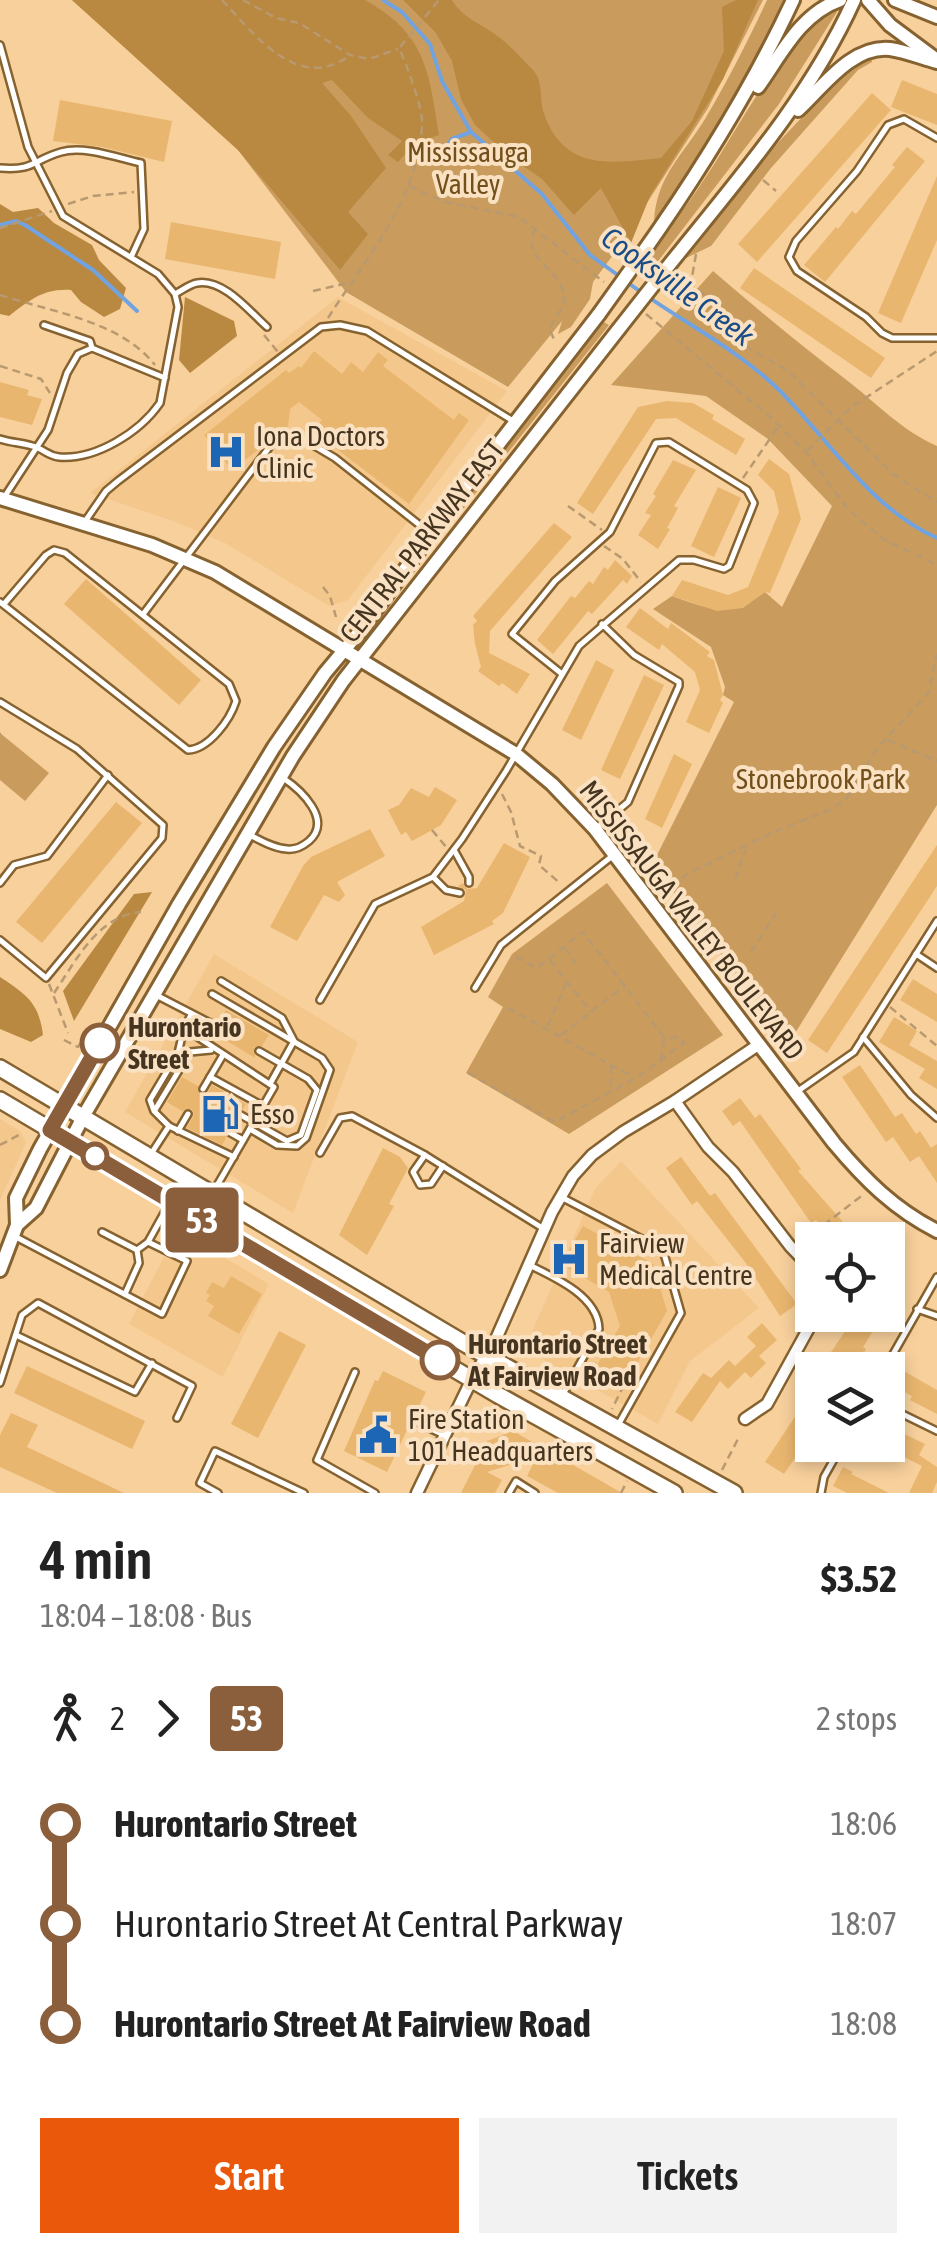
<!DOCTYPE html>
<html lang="en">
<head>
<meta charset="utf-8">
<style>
	:root { --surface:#fff; --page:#f2f2f2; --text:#222; --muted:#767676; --accent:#ea580c }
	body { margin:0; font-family:"Asap Condensed",sans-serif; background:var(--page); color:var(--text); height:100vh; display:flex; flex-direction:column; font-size:38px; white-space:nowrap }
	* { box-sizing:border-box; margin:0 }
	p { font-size:32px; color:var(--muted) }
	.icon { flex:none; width:55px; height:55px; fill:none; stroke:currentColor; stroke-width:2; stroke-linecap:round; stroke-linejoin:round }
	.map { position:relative; height:1493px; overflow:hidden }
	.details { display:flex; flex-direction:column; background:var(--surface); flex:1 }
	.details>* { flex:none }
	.badge { padding:0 20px; border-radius:8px; font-size:35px; line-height:65px }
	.fabs { position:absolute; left:795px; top:1222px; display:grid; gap:20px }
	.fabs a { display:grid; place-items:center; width:110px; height:110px; border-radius:0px; background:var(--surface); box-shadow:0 5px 15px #0003; font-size:50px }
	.map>.badge { position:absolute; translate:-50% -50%; box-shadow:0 0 0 5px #fff }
	.legs { display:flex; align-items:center; gap:15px; height:110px; padding:0 40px; font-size:32px }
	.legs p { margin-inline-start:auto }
	.overview { display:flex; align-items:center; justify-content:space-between; height:170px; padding:0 40px }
	h1 { font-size:55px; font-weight:600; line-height:75px }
	.button { display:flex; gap:20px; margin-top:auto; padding:20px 40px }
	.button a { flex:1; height:115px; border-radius:0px; background:var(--accent); color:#fff; font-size:40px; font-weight:600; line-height:115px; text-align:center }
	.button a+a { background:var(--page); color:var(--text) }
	ul { padding:0 40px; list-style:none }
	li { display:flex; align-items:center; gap:35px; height:100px; font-size:38px }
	li i { display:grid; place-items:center; width:15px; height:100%; margin:0 12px; background:currentColor }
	li i::after { content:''; width:25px; height:25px; margin:-12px; border:8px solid; border-radius:50%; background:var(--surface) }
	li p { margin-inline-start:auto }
	li:first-child i { background:linear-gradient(#0000 50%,currentColor 0) }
	li:last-child i { background:linear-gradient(currentColor 50%,#0000 0) }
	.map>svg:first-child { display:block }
</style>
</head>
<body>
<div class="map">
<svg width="937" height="1493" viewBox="0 0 937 1493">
	<rect width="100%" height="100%" fill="#f8d09c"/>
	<g fill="#f4c88c">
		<path d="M338 297 507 391 348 600 329 606 225 543 176 522 90 493Z"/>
		<path d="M214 954 358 1042 293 1213 125 1112Z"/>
		<path d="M0 1119 20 1131 26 1143 0 1200Z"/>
		<path d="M621 1161 759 1308 690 1361 658 1424 530 1352 527 1343 595 1189Z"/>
		<path d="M178 1230 269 1284 223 1377 129 1324Z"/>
	</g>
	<g fill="#c99c5d">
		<path d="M72 0H763L708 108 627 234 631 243 616 251 593 282 590 299 571 327 558 334 562 321 508 387 346 292 238 150Z"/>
		<path d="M767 0H783C751 79 703 153 654 222 656 177 682 156 705 119 728 80 748 41 767 0Z"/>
		<path d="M833 8 837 12 779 104 652 269 643 262C663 235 685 209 703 181 743 122 775 51 833 8Z"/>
		<path d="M870 55 872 62 858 70 771 168 711 246 684 259 682 256 769 152 848 69Z"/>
		<path d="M713 271C756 308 799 344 844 378 877 403 899 429 937 446V805L789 1043 652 865 734 702 723 695 725 687 711 647 653 609 672 596C712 610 728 618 765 592L782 607 832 506 768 439 706 396 611 385Z"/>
		<path d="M602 321 609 325 452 523 451 520Z"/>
		<path d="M0 733 49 773 25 801 0 780Z"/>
		<path d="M607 883 723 1035 569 1134 466 1073 503 1007 488 997 512 954Z"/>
	</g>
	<g fill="#b98841">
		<path d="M72 0H365C426 34 429 71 439 135L415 143 398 162 388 155 402 141 368 118 332 80 322 83 351 116 386 168 348 212 368 234 340 270 238 150Z"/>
		<path d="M403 0H452C462 18 484 25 500 38 512 47 522 59 533 70 544 82 539 100 544 114 565 172 611 163 661 158L692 121 724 51 722 7 736 0H758L723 79 650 196 631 243 601 188 574 215 542 179 510 157 475 125 461 99 452 61 436 33Z"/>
		<path d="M0 204 13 212 38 208 54 223 92 245 99 260 126 288 120 309 104 317 81 302 71 290C44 288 30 300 9 316L0 314Z"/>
		<path d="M185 297 234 321 237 336 190 373 179 360Z"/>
		<path d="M152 892 74 1021 63 991 134 894Z"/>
		<path d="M0 977C26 994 39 1003 43 1035L31 1042 0 1029Z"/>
	</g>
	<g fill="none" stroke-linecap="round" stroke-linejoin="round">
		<g stroke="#71a3e1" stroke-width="4">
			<path d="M383 0 402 12 430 44 442 81 471 132 542 194 590 255 619 276"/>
			<path d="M438 158 452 139 471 132"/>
			<path d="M0 225 16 221 25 225 93 270 137 311"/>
			<path d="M627 282C675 318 733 346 777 388 830 440 868 507 937 538"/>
		</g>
	</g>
	<g fill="#e9b66f">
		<path d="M902 80 937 94V125L891 107Z"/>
		<path d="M872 93 891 110 757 262 738 244Z"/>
		<path d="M60 100 172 121 164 162 102 147 53 141Z"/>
		<path d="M907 147 925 161 825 282 804 265 836 227 838 229 852 211 856 214 895 167 892 165Z"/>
		<path d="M937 176V240L901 323 878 313Z"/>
		<path d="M171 222 281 242 275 279 165 259Z"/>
		<path d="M754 268 885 358 871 378 740 288Z"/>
		<path d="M314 351 342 374 351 362 363 372 378 352 388 360 383 366 454 420 459 413 469 420 409 504 313 431 322 420 299 402 290 409 288 427 232 470 204 435 286 370 289 373 299 366 301 368Z"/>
		<path d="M0 382 29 390 27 395 42 399 32 425 0 417Z"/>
		<path d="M667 401 693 403 714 415 712 419 745 439 736 455 676 418 656 419 593 514 577 503 638 407Z"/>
		<path d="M769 459 789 474 801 519 770 593 765 592 743 608 717 611 672 596 682 580 728 595 748 587 779 512 774 491 758 475Z"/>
		<path d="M673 460 696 470 674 506 678 508 667 528 670 529 658 549 638 535 651 515 645 513 656 496 653 494Z"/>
		<path d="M718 487 741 498 714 557 691 546Z"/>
		<path d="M554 523 572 537 490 631 489 653 530 674 517 694 502 683 499 686 478 671 481 667 475 644 473 625 477 621 473 616Z"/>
		<path d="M615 560 632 576 627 584 623 580 592 614 588 611 553 654 537 640 571 596 575 598 589 581 593 584 604 567 608 570Z"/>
		<path d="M86 579 201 680 179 705 64 604Z"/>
		<path d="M640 608 668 629 671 623 710 652 707 656 714 660 723 695 720 700 723 703 709 733 686 722 700 690 695 672 662 644 659 650 626 627Z"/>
		<path d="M596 660 614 670 581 740 562 730Z"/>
		<path d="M644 675 664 685 620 779 601 770Z"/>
		<path d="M674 754 692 764 662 828 645 819Z"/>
		<path d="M435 787 457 800 441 825 412 841 406 832 401 835 388 810 399 805 411 788 429 797Z"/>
		<path d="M116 802 142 823 42 943 16 922Z"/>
		<path d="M370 829 385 856 337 882 345 895 339 902 324 895 297 941 270 927 303 866 311 857Z"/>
		<path d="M504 843 530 857 503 913 492 921 494 924 434 955 421 927 464 901 466 890 458 886 463 883 467 889 477 888Z"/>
		<path d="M937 845V886L827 1053 808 1040Z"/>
		<path d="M913 979 937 994V1022L900 1000Z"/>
		<path d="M226 1010 269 1035 262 1046 254 1047 255 1058 212 1032 221 1030 219 1021Z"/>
		<path d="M894 1017 917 1031 909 1045 937 1061V1089L919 1078 925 1069 879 1042Z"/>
		<path d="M860 1065 895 1117 902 1113 916 1134 920 1131 931 1148 937 1144V1183L919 1156 910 1162 893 1137 886 1142 842 1077Z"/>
		<path d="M182 1077 198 1086 201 1095 207 1094 212 1085 246 1104 243 1109 234 1110 236 1120 232 1127 223 1130 226 1138 222 1145 187 1128 194 1115 192 1109 182 1111 167 1102Z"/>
		<path d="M740 1098 755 1118 760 1114 801 1169 798 1171 859 1240H831L816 1220 811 1223 740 1121 733 1126 722 1111Z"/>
		<path d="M383 1148 400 1157 408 1168 389 1204 394 1206 367 1255 339 1235Z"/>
		<path d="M681 1157 710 1196 715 1193 797 1304 780 1316 745 1262 697 1201 692 1205 666 1168Z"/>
		<path d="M583 1226 653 1264 667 1311 626 1383 596 1367 620 1326 609 1292 561 1264Z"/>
		<path d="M231 1276 262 1294 239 1334 208 1316 214 1306 206 1301 210 1295 206 1293 212 1282 224 1288Z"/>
		<path d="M856 1315H883L863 1347 866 1349 855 1368 848 1364 844 1370H819Z"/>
		<path d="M762 1323 777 1340 759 1356 766 1363 751 1378 745 1372 728 1389 720 1381 692 1422 675 1412 703 1373 711 1378 729 1360 735 1366 756 1346 747 1337Z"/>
		<path d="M279 1331 306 1345 258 1438 231 1424Z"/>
		<path d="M27 1366 145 1421 132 1449 14 1393Z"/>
		<path d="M902 1370 937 1390V1414L910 1400 912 1396 894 1387Z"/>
		<path d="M383 1371 426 1392 415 1414 407 1417 409 1426 387 1472 344 1451 375 1380 378 1381Z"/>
		<path d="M812 1391V1433L784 1474 765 1462Z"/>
		<path d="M11 1413 38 1425 27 1447 124 1493H57L0 1467V1435Z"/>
		<path d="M888 1426 925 1444 919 1455 937 1467V1482L932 1493H909L922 1466 888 1449Z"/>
		<path d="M513 1431 596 1478 622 1493H558L527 1476 537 1456 487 1472 502 1480 495 1493H461L487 1441Z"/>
		<path d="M843 1467 853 1472 851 1474 889 1493H847L833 1486Z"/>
	</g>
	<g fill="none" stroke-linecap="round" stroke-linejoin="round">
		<g stroke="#85622f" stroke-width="10">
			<g id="service">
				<path d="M0 45 28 147 63 216 158 274 175 294 178 307 160 403C140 432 96 460 59 457 49 456 47 452 38 448 28 443 12 443 0 439"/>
				<path d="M937 138 904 119 888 125 857 171 796 241 789 257 797 271 866 317 882 333 892 338H937"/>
				<path d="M0 168C34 171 33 160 61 152 84 145 118 158 141 163L144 229 132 255"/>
				<path d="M175 294C181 291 190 284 197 283 223 278 250 312 267 327"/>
				<path d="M44 325 90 341 92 348"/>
				<path d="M5 496 48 430 67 373 78 354 92 348 165 378"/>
				<path d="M86 520 106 491 118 481 321 327 340 325 367 331 513 421"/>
				<path d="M0 602 188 750C209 749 230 720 236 701L229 684 65 553 54 550 46 555 4 604"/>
				<path d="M144 613 271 445 293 433 335 458 431 534"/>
				<path d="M0 702 77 749 163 825 162 838 46 978 0 940"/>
				<path d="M598 827 628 802 679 686V682L634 655 602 624"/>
				<path d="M250 835C261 841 274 848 287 849 295 850 303 846 309 841 333 820 301 790 283 778"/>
				<path d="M454 850 469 877V883"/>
				<path d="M434 878 446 890 460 893"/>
				<path d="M0 883 14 865 47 856 108 775"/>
				<path d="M916 954 937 968"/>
				<path d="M221 981 282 1018 294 1041 270 1084"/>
				<path d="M475 988 501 945 611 857"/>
				<path d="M212 994 322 1058 330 1070 306 1138 297 1146 277 1145 250 1129"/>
				<path d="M156 995 216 1026"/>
				<path d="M320 1000 375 904 433 877 462 839 506 771 579 646 679 560H694L724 569 729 566 754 503 747 490 669 442 656 443 610 532 555 581 512 634 562 674"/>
				<path d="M184 1028 274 1087 215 1189"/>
				<path d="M863 1037 911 1095 937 1118"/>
				<path d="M210 1077 263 1106"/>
				<path d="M203 1089 223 1055"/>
				<path d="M798 1091 854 1052 937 921"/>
				<path d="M155 1110 190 1052 211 1050"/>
				<path d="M239 1114 287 1141 301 1135 317 1090 308 1079 259 1051"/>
				<path d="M169 1126 234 1157"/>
				<path d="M178 1131 188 1114"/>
				<path d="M229 1132 243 1140"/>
				<path d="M320 1153 340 1118 352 1116 425 1155 544 1229"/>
				<path d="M151 1154 169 1126 154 1111 150 1100 178 1053 184 1028 191 1015"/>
				<path d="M425 1155 413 1172 420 1185 431 1184 443 1166"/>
				<path d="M563 1198 663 1250 681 1313 617 1427"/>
				<path d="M102 1232 137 1250 148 1242"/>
				<path d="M16 1237 162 1314 187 1261 148 1242 168 1206"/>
				<path d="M527 1264C554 1277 598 1296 599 1329L562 1396"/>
				<path d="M125 1294 139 1263 137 1250"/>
				<path d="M917 1309 937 1316"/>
				<path d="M16 1335 135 1392 152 1363"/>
				<path d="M884 1370 937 1277"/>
				<path d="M355 1372 317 1460 375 1493"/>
				<path d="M0 1383 22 1315 38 1303 192 1386 177 1418"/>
				<path d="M888 1407 937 1431"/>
				<path d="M412 1420 444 1435"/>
				<path d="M218 1493 200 1483 215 1451 304 1493"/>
				<path d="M509 1493 516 1481 535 1493"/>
				<path d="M821 1493 824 1477 842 1445"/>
			</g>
		</g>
		<g stroke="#85622f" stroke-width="15">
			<g id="minor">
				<path d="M675 1101 708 1147 733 1172 790 1246 812 1269"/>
				<path d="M745 1419 767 1404 816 1315"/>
				<path d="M417 1493 472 1379 496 1339 552 1212 573 1176 592 1155 623 1132 675 1101 758 1045"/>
			</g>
		</g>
		<g stroke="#85622f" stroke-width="18">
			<g id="tertiary">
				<path d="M868 0 890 25 933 57"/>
				<path d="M895 0 937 17"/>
				<path d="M758 87C781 55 800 14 840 0"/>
				<path d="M798 110C823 87 852 45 890 49 905 51 922 58 937 62"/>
				<path d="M639 258C698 175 750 92 793 0"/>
				<path d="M662 274C731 187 808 102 854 0"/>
				<path d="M0 498 152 545 215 572 516 754 552 784 595 829 834 1143C865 1180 894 1209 937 1231"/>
				<path d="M17 1225 36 1208 83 1117 293 756 343 681 618 330"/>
				<path d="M0 1270 17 1225 16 1198 40 1149 179 904 274 747 325 673 361 630 460 494 599 314"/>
			</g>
		</g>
		<g stroke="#85622f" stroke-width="20">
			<g id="primary">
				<path d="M0 1068 467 1345 734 1493"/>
				<path d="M0 1100 498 1395 674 1493"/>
			</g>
		</g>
		<g stroke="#b89970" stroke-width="2.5" stroke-dasharray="8 5" stroke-linecap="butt">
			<path d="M222 0C254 34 298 93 349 56"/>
			<path d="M243 0 276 18 299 23 350 55 369 59 398 49"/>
			<path d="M400 47 439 0"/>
			<path d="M763 180 776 191"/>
			<path d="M409 186 445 202 519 217 604 282"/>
			<path d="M68 204 93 196 134 192"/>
			<path d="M0 228 52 211"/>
			<path d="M535 229C519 260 567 272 564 300 562 310 554 320 549 329L554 339"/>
			<path d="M696 254 691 283 713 303 722 332 788 371 894 475 937 502"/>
			<path d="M313 291 348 283"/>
			<path d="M0 295C52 312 120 321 155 365"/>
			<path d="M646 314 768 415 806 452 847 508 883 539 937 565"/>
			<path d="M328 318C366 258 420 197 422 123 423 108 406 63 399 48"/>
			<path d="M264 335 278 352"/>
			<path d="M0 366 41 379 50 393"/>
			<path d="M807 451 850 408 937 351"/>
			<path d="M743 478 778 427"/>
			<path d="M568 506 602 530"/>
			<path d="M604 546 623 559 641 582"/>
			<path d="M323 587 330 596 336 617"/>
			<path d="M0 734H1"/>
			<path d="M888 740 937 761"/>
			<path d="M502 794 511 812 520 846 541 856 539 865 561 884"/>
			<path d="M432 830 447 848"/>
			<path d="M735 879 746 849"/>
			<path d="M661 893 689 873 778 830 830 810 846 799 876 750 928 693 937 654"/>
			<path d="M565 948 576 964"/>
			<path d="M751 952 778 910"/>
			<path d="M550 960 591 1012"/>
			<path d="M49 984 68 1033"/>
			<path d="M54 993C76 961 98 915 141 912"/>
			<path d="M890 1007 937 1046"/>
			<path d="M508 1008 633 1077"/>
			<path d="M548 1026 566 983"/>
			<path d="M561 1035 626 985"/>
			<path d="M64 1040 78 1047 86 1035"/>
			<path d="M661 1060 664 1038"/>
			<path d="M611 1066V1088"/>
			<path d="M468 1073 555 1122 639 1076 684 1043 680 1038 664 1037 583 932 537 968 514 956"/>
			<path d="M0 1145 19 1135"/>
			<path d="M803 1241 864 1194"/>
			<path d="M595 1363 601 1379 614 1387H623L612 1409"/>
			<path d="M722 1470 739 1437"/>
			<path d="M621 1493 627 1481"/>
		</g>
		<use href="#service" stroke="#fff" stroke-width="5"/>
		<use href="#minor" stroke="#fff" stroke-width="10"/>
		<use href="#tertiary" stroke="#fff" stroke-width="12"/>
		<use href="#primary" stroke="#fff" stroke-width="15"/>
		<g stroke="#85622f" stroke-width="18" stroke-linecap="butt">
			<g id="tertiary-bridge">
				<path d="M599 314 639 258"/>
				<path d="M618 330 662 274"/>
			</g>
		</g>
		<use href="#tertiary-bridge" stroke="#fff" stroke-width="12"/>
	</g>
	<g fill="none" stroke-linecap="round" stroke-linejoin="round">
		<g stroke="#fff" stroke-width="22">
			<path id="line-1" d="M100 1043 50 1130 440 1360"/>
		</g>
		<use href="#line-1" stroke="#8b5e3c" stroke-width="15"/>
	</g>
	<defs>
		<g id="hospital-bare" transform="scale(3)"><path d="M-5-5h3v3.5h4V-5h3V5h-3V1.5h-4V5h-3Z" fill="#1d65b5" stroke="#f9e1c2" stroke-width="2.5" paint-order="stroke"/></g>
		<g id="fuel-bare" transform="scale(3)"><path d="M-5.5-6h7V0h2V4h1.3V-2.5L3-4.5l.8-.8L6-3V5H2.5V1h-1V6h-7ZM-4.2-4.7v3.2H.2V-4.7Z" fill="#1d65b5" stroke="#f9e1c2" stroke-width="2.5" paint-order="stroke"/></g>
		<g id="civic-bare" transform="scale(3)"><path d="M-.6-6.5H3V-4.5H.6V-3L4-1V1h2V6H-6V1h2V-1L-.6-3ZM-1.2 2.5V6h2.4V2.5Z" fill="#1d65b5" stroke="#f9e1c2" stroke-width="2.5" paint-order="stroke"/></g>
	</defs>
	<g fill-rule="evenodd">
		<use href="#hospital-bare" x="226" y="452"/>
		<use href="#fuel-bare" x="220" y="1114"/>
		<use href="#hospital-bare" x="569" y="1259"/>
		<use href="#civic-bare" x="378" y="1435"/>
	</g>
	<g fill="#fff" stroke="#8b5e3c" stroke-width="5">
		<circle cx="100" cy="1043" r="18"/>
		<circle cx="95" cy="1156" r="12"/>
		<circle cx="440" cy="1360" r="18"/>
	</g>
	<g text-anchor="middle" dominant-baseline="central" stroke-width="8" stroke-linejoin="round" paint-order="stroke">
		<g font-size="28" fill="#724f1b" stroke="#f9e1c2">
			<text x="468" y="152">Mississauga<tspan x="468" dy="32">Valley</tspan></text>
			<text x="821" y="779">Stonebrook Park</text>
		</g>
		<g font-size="28" fill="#453520" stroke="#f9e1c2" text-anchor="start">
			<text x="256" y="436">Iona Doctors<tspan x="256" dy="32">Clinic</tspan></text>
			<text x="250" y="1114">Esso</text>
			<text x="599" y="1243">Fairview<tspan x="599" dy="32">Medical Centre</tspan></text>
			<text x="408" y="1419">Fire Station<tspan x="408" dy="32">101 Headquarters</tspan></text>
		</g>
		<g font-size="28" fill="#453520" stroke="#f9e1c2">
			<text transform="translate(422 541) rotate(-52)">CENTRAL PARKWAY EAST</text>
			<text transform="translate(692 920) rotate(52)">MISSISSAUGA VALLEY BOULEVARD</text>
		</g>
		<g font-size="28" font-weight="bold" fill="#453520" stroke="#f9e1c2" text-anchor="start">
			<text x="128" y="1027">Hurontario<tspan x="128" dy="32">Street</tspan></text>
			<text x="468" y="1344">Hurontario Street<tspan x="468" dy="32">At Fairview Road</tspan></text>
		</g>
		<g font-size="30" font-style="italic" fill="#1a4c85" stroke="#f9e1c2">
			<text transform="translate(678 286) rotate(36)">Cooksville Creek</text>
		</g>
	</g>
</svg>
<div class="fabs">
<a><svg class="icon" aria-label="locate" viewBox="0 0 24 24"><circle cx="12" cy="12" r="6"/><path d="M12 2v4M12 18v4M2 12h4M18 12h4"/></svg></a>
<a><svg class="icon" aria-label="layers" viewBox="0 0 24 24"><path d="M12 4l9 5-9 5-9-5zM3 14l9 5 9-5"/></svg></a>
</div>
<b class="badge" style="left:202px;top:1220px;background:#8b5e3c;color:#fff">53</b>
</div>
<section class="details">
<div class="overview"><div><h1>4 min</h1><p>18:04 – 18:08 · Bus</p></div><b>$3.52</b></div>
<div class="legs"><svg class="icon" aria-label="walk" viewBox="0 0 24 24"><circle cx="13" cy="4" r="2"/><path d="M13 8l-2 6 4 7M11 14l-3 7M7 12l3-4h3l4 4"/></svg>2<svg class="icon" aria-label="forward" viewBox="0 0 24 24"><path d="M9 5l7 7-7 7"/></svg><b class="badge" style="background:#8b5e3c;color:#fff">53</b><p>2 stops</p></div>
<ul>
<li><i style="color:#8b5e3c"></i><b>Hurontario Street</b><p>18:06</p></li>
<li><i style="color:#8b5e3c"></i><span>Hurontario Street At Central Parkway</span><p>18:07</p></li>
<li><i style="color:#8b5e3c"></i><b>Hurontario Street At Fairview Road</b><p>18:08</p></li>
</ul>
<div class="button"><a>Start</a><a>Tickets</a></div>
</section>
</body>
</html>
